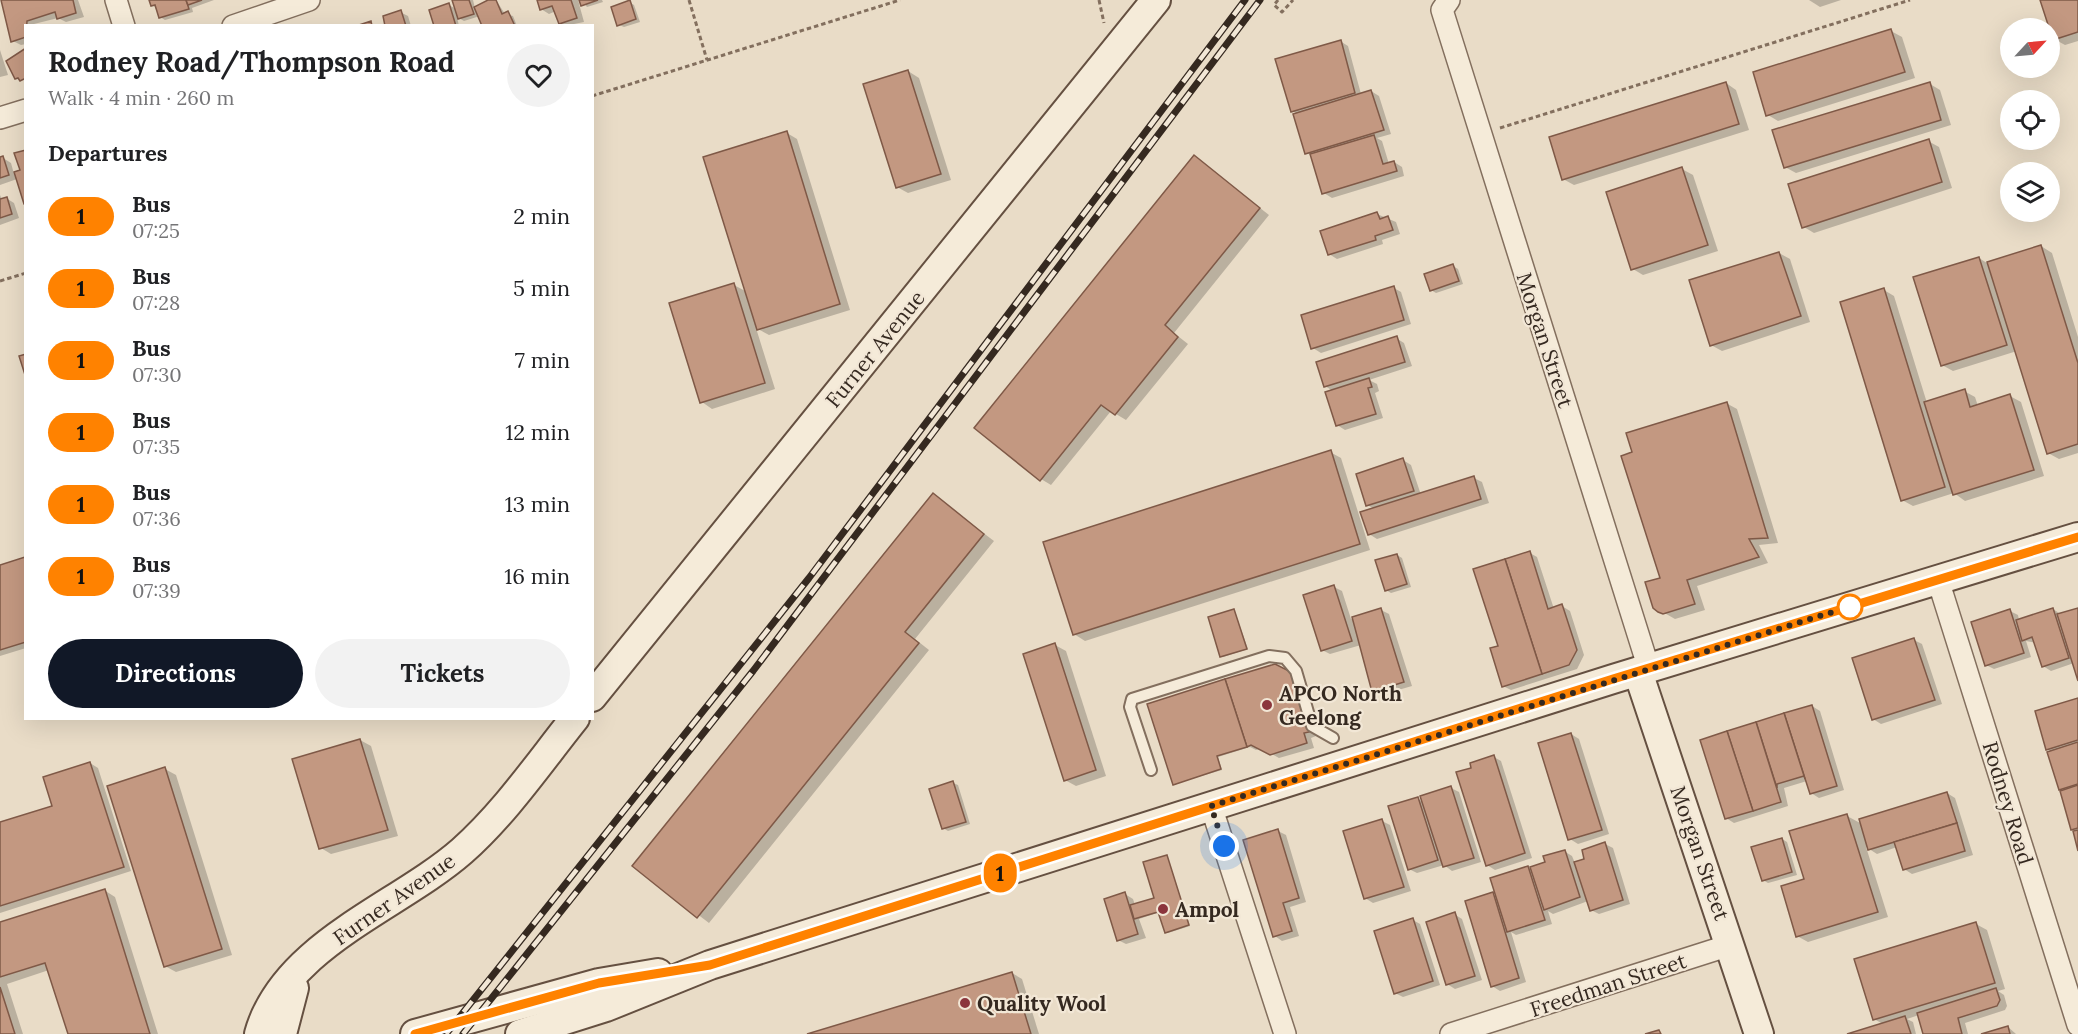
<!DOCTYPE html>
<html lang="en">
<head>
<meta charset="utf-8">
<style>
	:root { --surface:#fff; --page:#f2f2f2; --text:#202124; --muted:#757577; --accent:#111827 }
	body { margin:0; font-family:Lora,serif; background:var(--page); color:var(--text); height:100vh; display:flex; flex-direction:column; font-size:22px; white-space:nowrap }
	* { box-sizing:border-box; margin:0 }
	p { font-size:20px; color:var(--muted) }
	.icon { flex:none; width:33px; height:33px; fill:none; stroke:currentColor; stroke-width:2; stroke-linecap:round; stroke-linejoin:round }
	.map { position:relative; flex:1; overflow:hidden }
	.sheet { position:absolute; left:24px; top:24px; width:570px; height:696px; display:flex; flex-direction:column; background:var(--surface); border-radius:0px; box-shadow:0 6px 24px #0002 }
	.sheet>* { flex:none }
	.badge { padding:0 12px; border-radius:20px; font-size:21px; line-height:39px }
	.needle { width:39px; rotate:64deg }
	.tools { position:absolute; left:2000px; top:18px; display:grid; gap:12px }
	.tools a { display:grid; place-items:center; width:60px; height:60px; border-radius:50%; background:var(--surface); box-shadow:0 6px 24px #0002; font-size:30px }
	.you { position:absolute; width:30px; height:30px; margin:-15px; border:4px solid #fff; border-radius:50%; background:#1a73e8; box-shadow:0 0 0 9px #1a73e833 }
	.map>.badge { position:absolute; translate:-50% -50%; box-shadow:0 0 0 3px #fff }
	h2 { padding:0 24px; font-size:22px; line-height:54px }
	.round { display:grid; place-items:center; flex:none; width:63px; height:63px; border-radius:32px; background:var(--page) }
	.headline { display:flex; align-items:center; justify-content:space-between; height:102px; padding:0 24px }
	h1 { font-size:28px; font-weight:800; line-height:45px }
	.action { display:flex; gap:12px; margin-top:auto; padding:12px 24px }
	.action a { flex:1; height:69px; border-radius:36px; background:var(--accent); color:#fff; font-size:24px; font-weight:800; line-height:69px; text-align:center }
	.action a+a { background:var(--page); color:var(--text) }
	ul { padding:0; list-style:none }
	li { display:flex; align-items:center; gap:18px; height:72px; padding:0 24px }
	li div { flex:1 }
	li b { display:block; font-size:22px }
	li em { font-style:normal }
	li .badge { min-width:66px; font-weight:700; text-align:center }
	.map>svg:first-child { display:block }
</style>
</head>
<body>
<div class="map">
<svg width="2078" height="1034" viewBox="0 0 2078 1034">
	<rect width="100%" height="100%" fill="#e9dcc7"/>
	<g fill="#0003">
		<path d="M3 0H78L84 17 66 22 58 18 26 26V44L21 45 13 41Z"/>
		<path d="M151 0H214L192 8 193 12 165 20 160 17Z"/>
		<path d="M454 0H473L475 8 496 0 505 14 513 16 517 26H484L480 16 464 21 457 17 459 26H435L449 5 456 9Z"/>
		<path d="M538 0H578L584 22 564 26 560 23 556 11 549 14 541 9Z"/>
		<path d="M581 0H602L603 2 587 7Z"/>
		<path d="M1809 0H1841L1820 7Z"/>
		<path d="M2042 0H2078V41L2065 45 2054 39Z"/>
		<path d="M629 2 634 5 640 22 624 27 619 25Z"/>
		<path d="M400 12 408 16 411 26H388Z"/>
		<path d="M1891 31 1902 37 1915 78 1778 121 1768 115Z"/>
		<path d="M1340 41 1348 46 1361 94 1371 91 1379 96 1391 134 1377 138 1382 141 1389 164 1394 162 1402 167 1404 176 1332 198 1324 193 1313 156 1307 153 1298 114 1292 111Z"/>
		<path d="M0 50 8 75 0 77Z"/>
		<path d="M908 71 919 78 951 180 908 193 897 187Z"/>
		<path d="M1726 83 1736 90 1749 130 1574 185 1563 179Z"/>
		<path d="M1930 84 1940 90 1951 125 1796 173 1785 167Z"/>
		<path d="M787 133 797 139 850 310 769 335 756 328 775 389 712 409 702 402 734 285 747 292Z"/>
		<path d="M1928 141 1939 147 1952 188 1814 233 1804 227Z"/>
		<path d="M1195 157 1269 215 1174 333 1188 344 1126 420 1111 411 1051 485 1041 479Z"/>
		<path d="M3 158 11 163 14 174 21 171 17 179 0 185V159Z"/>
		<path d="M1682 169 1693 175 1718 251 1643 275 1633 269Z"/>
		<path d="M0 195 2 200 6 198 14 203 19 218 0 225Z"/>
		<path d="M1377 214 1396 222 1400 234 1382 240 1383 244 1337 259 1329 254Z"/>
		<path d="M2041 246 2052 253 2078 337V453L2059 459 2048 453 2017 351 1953 371 1942 365 1979 258 1990 265Z"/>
		<path d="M1779 253 1790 259 1810 322 1722 351 1711 345Z"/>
		<path d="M1453 266 1458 269 1463 284 1436 293 1431 290Z"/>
		<path d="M1394 288 1401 292 1411 324 1321 353 1313 348Z"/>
		<path d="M1884 290 1894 296 1927 403 1964 391 1975 397 1978 406 2010 396 2021 402 2044 476 1965 501 1954 493 1913 506 1902 500Z"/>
		<path d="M1396 338 1404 343 1412 366 1369 380 1377 384 1379 391 1375 393 1383 418 1345 430 1337 425 1333 391 1325 386Z"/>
		<path d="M1726 403 1737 409 1778 543 1759 545 1768 563 1697 586 1705 610 1675 619 1654 607 1662 579 1634 453Z"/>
		<path d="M1330 452 1341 458 1370 550 1085 641 1074 634Z"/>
		<path d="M1403 460 1411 465 1421 495 1474 478 1482 482 1489 503 1377 539 1369 534 1375 509 1367 505Z"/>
		<path d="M933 495 994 541 915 639 929 650 709 923 634 866Z"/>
		<path d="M1530 553 1537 557 1554 609 1562 606 1570 611 1584 655 1577 669 1511 690 1503 686 1499 647Z"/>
		<path d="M1397 555 1402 558 1411 587 1391 593 1386 590Z"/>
		<path d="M26 559V648L0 656V567Z"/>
		<path d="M1334 587 1342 591 1351 619 1381 610 1389 614 1412 686 1381 695 1373 691 1361 645 1330 654 1322 650Z"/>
		<path d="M2053 609 2062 615 2078 609V676L2074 663 2051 671 2043 666 2036 643 2026 641 2031 657 1994 669 1986 665 2010 611 2018 615 2019 620Z"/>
		<path d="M1234 610 1248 649 1223 657 1221 656Z"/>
		<path d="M1914 640 1922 644 1942 704 1881 724 1873 719Z"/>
		<path d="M1055 645 1066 651 1106 776 1076 786 1065 780Z"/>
		<path d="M1298 679 1316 736 1311 738 1314 748 1279 758 1261 748 1256 750 1250 747 1218 757 1222 770 1174 784Z"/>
		<path d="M2078 700V845L2077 831 2073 829 2052 752 2047 749Z"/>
		<path d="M1812 706 1820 711 1844 790 1819 798 1811 793 1807 781 1784 788 1788 806 1734 823 1726 818 1702 741Z"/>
		<path d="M1571 734 1579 739 1609 834 1578 844 1570 839Z"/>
		<path d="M360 740 371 746 398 836 331 854 321 848Z"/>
		<path d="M1494 757 1501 761 1532 858 1495 870 1487 865 1473 769Z"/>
		<path d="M90 763 98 768 131 871 0 913V824L54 807Z"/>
		<path d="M165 769 176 775 232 955 176 972 165 966Z"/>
		<path d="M953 783 958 785 970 824 948 831 943 828Z"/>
		<path d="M1451 788 1459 792 1481 862 1452 871 1444 865 1417 873 1409 869 1418 799 1423 802Z"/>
		<path d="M1947 793 1955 798 1973 855 1912 874 1904 869 1897 847 1877 854 1866 847 1888 917 1808 942 1797 936 1806 880 1847 816 1862 824Z"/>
		<path d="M1382 821 1390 825 1411 891 1373 903 1365 898Z"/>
		<path d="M1278 831 1286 835 1306 902 1290 907 1299 936 1282 941 1275 936Z"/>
		<path d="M1782 839 1787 842 1797 875 1768 883 1763 880Z"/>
		<path d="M1605 844 1613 848 1630 904 1599 914 1591 910 1588 901 1553 914 1548 911 1552 924 1516 935 1511 932 1526 982 1500 991 1492 986V894L1497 897 1492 879 1547 863 1564 851 1572 856 1575 863 1586 860Z"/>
		<path d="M1167 856 1190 926 1168 933 1160 912 1139 919 1146 938 1126 944 1118 940 1125 894 1133 899 1135 905 1156 899Z"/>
		<path d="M104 890 115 897 158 1034H69L49 970 7 984 23 1034H0V923Z"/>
		<path d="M1454 914 1462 919 1482 980 1455 989 1447 984Z"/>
		<path d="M1413 920 1420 924 1440 985 1403 997 1395 993Z"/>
		<path d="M1976 924 1987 930 2005 989 1998 991 2004 995 2007 1006 2005 1010 1965 1023 1968 1034H1925L1919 1015 1907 1019 1913 1022 1916 1034H1852L1883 1024 1874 1019Z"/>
		<path d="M1012 973 1022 979 1039 1034H812Z"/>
		<path d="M2008 1027 2016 1034H1986Z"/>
	</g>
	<g fill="#c39881" stroke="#7f5947" stroke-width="1.5">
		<path d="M1 0H73L76 13 57 19 55 12 27 21 26 37 11 42Z"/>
		<path d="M149 0H186L189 9 159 18 155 5 151 6Z"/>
		<path d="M186 0H202L188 5Z"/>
		<path d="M452 0H469L474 14 458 19Z"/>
		<path d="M488 0H496L502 14 508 11 515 26H482L474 7Z"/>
		<path d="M537 0H571L577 18 559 24 552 6 540 10Z"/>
		<path d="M579 0H598L581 6Z"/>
		<path d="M630 0 636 19 617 26 611 7Z"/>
		<path d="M2040 0H2078V32L2053 40Z"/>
		<path d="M449 3 456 26H434L429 10Z"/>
		<path d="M401 10 406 26H385L383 16Z"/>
		<path d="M371 21 372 26H356Z"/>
		<path d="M1891 29 1905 72 1766 116 1753 72Z"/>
		<path d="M1341 40 1355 93 1291 112 1275 59Z"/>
		<path d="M26 48V78L20 81 18 78 15 79 6 61Z"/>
		<path d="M908 70 941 174 896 188 863 84Z"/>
		<path d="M1726 82 1739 124 1562 180 1549 137Z"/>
		<path d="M1930 82 1941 120 1784 168 1772 130Z"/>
		<path d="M1371 90 1384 130 1305 154 1293 114Z"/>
		<path d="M787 131 840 304 757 330 703 157Z"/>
		<path d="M1374 135 1383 164 1394 161 1397 171 1322 194 1310 154Z"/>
		<path d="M1929 139 1942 182 1802 228 1788 184Z"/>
		<path d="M26 150V204H24L14 172 20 170 14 153Z"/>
		<path d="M1194 155 1260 208 1165 325 1178 337 1115 415 1101 405 1040 481 974 428Z"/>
		<path d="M3 156 9 175 0 178V157Z"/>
		<path d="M1682 167 1708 245 1631 270 1606 192Z"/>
		<path d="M7 197 12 214 0 218V199Z"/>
		<path d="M1377 212 1380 219 1388 216 1393 230 1375 236 1376 240 1328 255 1320 231Z"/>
		<path d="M2041 245 2078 363V444L2047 454 1987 262Z"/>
		<path d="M1779 252 1801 316 1710 346 1689 280Z"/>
		<path d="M1979 257 2007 345 1941 366 1913 277Z"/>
		<path d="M1453 264 1459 281 1430 291 1424 274Z"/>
		<path d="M734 283 765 383 700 403 669 303Z"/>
		<path d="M1394 286 1404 320 1311 349 1301 315Z"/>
		<path d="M1884 288 1945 487 1901 501 1840 302Z"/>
		<path d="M1397 336 1405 362 1324 387 1316 362Z"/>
		<path d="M26 354V378L19 356Z"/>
		<path d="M1369 378 1372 387 1368 388 1376 414 1336 426 1325 392Z"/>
		<path d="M1965 389 1970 407 2010 394 2034 470 1953 495 1924 402Z"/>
		<path d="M1727 402 1768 538 1749 539 1759 557 1687 580 1695 604 1663 614 1658 612 1653 608 1645 582 1660 578 1621 456 1632 452 1626 433Z"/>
		<path d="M1331 450 1360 544 1073 635 1043 542Z"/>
		<path d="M1403 458 1414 491 1366 506 1356 474Z"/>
		<path d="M1474 476 1481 499 1368 535 1360 512Z"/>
		<path d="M933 493 984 534 905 632 919 643 697 918 632 866Z"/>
		<path d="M1530 551 1548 609 1562 604 1577 650 1569 665 1542 674 1505 559Z"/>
		<path d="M1397 554 1407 584 1385 591 1375 560Z"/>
		<path d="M25 557 26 642 0 650V565Z"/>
		<path d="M1505 559 1542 674 1502 687 1490 648 1498 646 1473 569Z"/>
		<path d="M1334 585 1352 641 1321 651 1303 595Z"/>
		<path d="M1381 608 1404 682 1372 692 1352 617Z"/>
		<path d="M2053 608 2069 658 2042 667 2032 637 2022 641 2016 620Z"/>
		<path d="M2078 608V681L2057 614Z"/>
		<path d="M1234 609 1247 649 1220 657 1208 617Z"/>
		<path d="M2010 609 2024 653 1985 666 1971 622Z"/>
		<path d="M1914 638 1935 700 1872 720 1852 658Z"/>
		<path d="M1055 643 1096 770 1064 781 1023 654Z"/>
		<path d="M1275 664 1291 672 1309 732 1304 733 1307 743 1270 755 1251 745 1247 747 1225 679Z"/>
		<path d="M1225 679 1247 747 1217 756 1221 769 1173 785 1147 704Z"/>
		<path d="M2078 698V740L2046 750 2035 711Z"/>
		<path d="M1812 705 1837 786 1810 794 1784 713Z"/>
		<path d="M1784 713 1805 779 1804 776 1777 784V788L1756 722Z"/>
		<path d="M1756 722 1781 802 1753 811 1727 731Z"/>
		<path d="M1727 731 1753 811 1725 819 1700 740Z"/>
		<path d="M1571 733 1602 830 1568 840 1538 743Z"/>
		<path d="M360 739 388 830 319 849 292 759Z"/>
		<path d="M2078 742V784L2059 790 2047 752Z"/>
		<path d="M1494 755 1525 853 1486 866 1456 772 1471 768 1470 763Z"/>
		<path d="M90 762 124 867 0 906V822L52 806 43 777Z"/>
		<path d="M165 767 222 949 164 967 107 786Z"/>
		<path d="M953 781 966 822 942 829 929 789Z"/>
		<path d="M2078 785V828L2071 830 2060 791Z"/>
		<path d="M1451 786 1474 858 1443 867 1420 796Z"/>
		<path d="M1947 792 1957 823 1868 850 1859 819Z"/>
		<path d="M1418 797 1438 860 1408 870 1388 806Z"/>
		<path d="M1847 814 1878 912 1796 937 1781 886 1804 879 1789 831Z"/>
		<path d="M1382 819 1404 887 1364 899 1343 831Z"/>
		<path d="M1957 823 1965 851 1903 870 1894 842Z"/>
		<path d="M1278 829 1299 898 1283 903 1292 931 1273 937 1243 840Z"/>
		<path d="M2078 830V851L2073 831Z"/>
		<path d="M1782 838 1792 872 1762 881 1751 847Z"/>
		<path d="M1605 842 1623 900 1590 911 1574 862 1584 859 1582 850Z"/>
		<path d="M1565 850 1580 897 1544 910 1530 867 1545 862 1543 856Z"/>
		<path d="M1167 855 1189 925 1165 933 1158 912 1134 919 1130 905 1154 898 1143 862Z"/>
		<path d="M1528 866 1545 920 1507 932 1490 878Z"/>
		<path d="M105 889 150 1034H68L45 963 0 977V922Z"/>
		<path d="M1125 892 1138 934 1117 941 1104 899Z"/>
		<path d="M1493 892 1519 978 1491 987 1465 901Z"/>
		<path d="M1455 912 1475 976 1446 985 1426 922Z"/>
		<path d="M1413 918 1433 981 1394 994 1374 931Z"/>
		<path d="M1976 922 1995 983 1873 1020 1854 959Z"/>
		<path d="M1012 972 1031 1034H807Z"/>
		<path d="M0 987 15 1034H0Z"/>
		<path d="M1996 988 2000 1000 1997 1006 1958 1018 1962 1034H1923L1917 1013Z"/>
		<path d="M1905 1016 1911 1034H1847Z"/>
		<path d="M2008 1026 2010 1034H1981Z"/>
		<path d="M1659 1030 1661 1034H1645Z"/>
	</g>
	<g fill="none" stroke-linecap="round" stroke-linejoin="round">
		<g stroke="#836f5e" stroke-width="14">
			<path id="lane" d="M1151 770 1130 707 1132 699 1269 656 1285 658 1296 671 1312 726 1333 738"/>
		</g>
		<g stroke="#836f5e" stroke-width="24">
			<g id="street">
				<path d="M116 0 124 26"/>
				<path d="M1449 0 1442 10 1649 669"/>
				<path d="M233 26 309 0"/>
				<path d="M0 118 26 110"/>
				<path d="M1938 580 2078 1025"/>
				<path d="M1211 806 1285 1034"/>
				<path d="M1451 1034 1730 945"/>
			</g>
		</g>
		<g stroke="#655041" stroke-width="32">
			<g id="secondary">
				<path d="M1638 672 1759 1034"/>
				<path d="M592 697 1156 0"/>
				<path d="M259 1034C284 945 398 907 462 851 505 813 539 763 575 718"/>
				<path d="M282 1034 294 988"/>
				<path d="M415 1034 599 983 658 973"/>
				<path d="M520 1034 606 1007 710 965 1613 679 2078 537"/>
			</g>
		</g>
		<g stroke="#836f5e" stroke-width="3" stroke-dasharray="4.5 3" stroke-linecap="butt">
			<path d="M689 0 707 60"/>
			<path d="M1099 0 1104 23"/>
			<path d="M1278 0 1274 5 1282 12 1293 0"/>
			<path d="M592 96 900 0"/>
			<path d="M1500 128 1910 0"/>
			<path d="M0 281 26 273"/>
		</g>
		<use href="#lane" stroke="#f5ebd9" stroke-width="10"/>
		<use href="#street" stroke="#f5ebd9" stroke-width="21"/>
		<use href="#secondary" stroke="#f5ebd9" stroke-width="28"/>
		<g stroke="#352920" stroke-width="7">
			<g id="rail">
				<path d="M446 1034 809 578 1245 0"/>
				<path d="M463 1034 753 671 1260 0"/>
			</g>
		</g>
		<use href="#rail" stroke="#f2e7d6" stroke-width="4.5" stroke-dasharray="14" stroke-linecap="butt"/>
	</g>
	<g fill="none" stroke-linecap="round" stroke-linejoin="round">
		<g stroke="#fff" stroke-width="14">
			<path id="line" d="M415 1034 599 983 710 965 1613 679 2078 537"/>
		</g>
		<use href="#line" stroke="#ff8200" stroke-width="9"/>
		<path stroke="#352920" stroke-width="6" stroke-dasharray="0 10.8" d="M1224 846 1211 806 1852 606 1850 607"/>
	</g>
	<circle fill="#fff" stroke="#ff8200" stroke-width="3" cx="1850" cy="607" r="12"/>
	<g fill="#8b353c" stroke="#f2e7d6" stroke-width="2">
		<circle cx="1267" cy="705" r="6"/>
		<circle cx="1163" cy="909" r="6"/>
		<circle cx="965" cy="1003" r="6"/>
	</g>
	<g text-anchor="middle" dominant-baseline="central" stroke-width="4.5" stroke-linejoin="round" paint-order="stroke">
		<g font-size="21" fill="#352920" stroke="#f2e7d6">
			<text transform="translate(1545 340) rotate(72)">Morgan Street</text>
			<text transform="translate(875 349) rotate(-51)">Furner Avenue</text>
			<text transform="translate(2008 803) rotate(73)">Rodney Road</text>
			<text transform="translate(1700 853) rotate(71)">Morgan Street</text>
			<text transform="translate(394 899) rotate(-35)">Furner Avenue</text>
			<text transform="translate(1608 985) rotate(-18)">Freedman Street</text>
		</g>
		<g font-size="21" font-weight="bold" fill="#352920" stroke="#f2e7d6" text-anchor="start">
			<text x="1279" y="693">APCO North<tspan x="1279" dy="24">Geelong</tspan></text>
			<text x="1175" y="909">Ampol</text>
			<text x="977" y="1003">Quality Wool</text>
		</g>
	</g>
</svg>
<div class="tools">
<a><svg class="needle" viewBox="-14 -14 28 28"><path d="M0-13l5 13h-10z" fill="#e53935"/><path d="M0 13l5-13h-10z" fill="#757577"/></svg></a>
<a><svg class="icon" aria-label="locate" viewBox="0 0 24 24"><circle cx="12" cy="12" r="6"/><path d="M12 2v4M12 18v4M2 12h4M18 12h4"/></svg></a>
<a><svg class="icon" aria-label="layers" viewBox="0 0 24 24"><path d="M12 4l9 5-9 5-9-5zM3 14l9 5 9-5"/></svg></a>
</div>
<div class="you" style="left:1224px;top:846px"></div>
<b class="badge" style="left:1000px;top:873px;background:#ff8200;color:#111">1</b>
<section class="sheet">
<div class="headline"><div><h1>Rodney Road/Thompson Road</h1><p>Walk · 4 min · 260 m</p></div><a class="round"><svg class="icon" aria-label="heart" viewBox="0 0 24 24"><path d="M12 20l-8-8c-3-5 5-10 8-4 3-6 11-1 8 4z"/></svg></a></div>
<h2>Departures</h2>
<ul>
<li><span class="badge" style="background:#ff8200;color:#111">1</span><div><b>Bus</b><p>07:25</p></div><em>2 min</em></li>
<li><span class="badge" style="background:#ff8200;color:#111">1</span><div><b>Bus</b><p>07:28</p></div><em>5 min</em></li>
<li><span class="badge" style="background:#ff8200;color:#111">1</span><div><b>Bus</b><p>07:30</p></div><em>7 min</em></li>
<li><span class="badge" style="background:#ff8200;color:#111">1</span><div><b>Bus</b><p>07:35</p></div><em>12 min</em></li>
<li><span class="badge" style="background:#ff8200;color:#111">1</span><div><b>Bus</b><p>07:36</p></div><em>13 min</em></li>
<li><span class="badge" style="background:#ff8200;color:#111">1</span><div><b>Bus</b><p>07:39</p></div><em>16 min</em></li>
</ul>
<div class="action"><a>Directions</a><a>Tickets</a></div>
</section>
</div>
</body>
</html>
